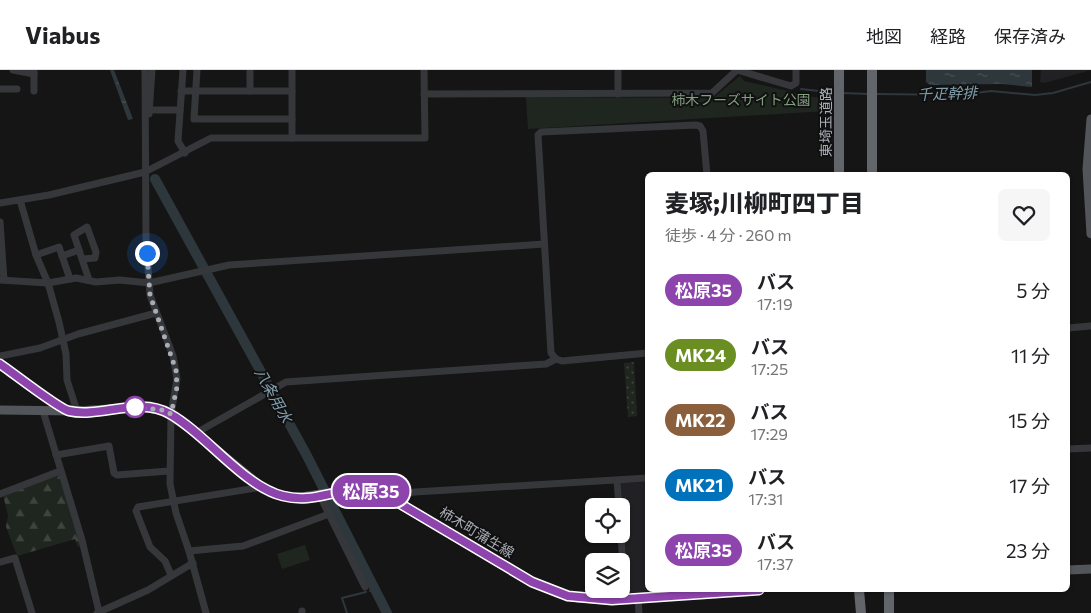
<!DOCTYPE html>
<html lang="ja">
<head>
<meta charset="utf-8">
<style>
	:root { --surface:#fff; --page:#f6f6f6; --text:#202124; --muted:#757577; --line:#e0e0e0 }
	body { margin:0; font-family:Commissioner,"Noto Sans JP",sans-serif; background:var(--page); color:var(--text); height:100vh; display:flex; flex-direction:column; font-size:19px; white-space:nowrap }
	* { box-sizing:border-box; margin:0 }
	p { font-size:16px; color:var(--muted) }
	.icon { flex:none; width:28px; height:28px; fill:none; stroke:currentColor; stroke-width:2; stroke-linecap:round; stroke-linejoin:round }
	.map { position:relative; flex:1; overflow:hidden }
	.panel { position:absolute; left:645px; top:102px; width:425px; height:420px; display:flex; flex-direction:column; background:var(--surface); border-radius:8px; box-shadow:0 1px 4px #0004 }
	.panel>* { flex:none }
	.badge { padding:0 10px; border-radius:16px; font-size:18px; line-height:32px }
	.tools { position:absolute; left:585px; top:428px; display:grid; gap:10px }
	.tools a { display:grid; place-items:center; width:45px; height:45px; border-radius:8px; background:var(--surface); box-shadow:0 1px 4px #0004; font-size:25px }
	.you { position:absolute; width:25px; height:25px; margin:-12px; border:4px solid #fff; border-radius:50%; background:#1a73e8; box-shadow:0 0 0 8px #1a73e833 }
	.map>.badge { position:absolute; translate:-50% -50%; box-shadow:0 0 0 2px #fff }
	.round { display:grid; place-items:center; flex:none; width:52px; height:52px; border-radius:8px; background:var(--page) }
	.headline { display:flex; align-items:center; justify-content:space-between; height:85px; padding:0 20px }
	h1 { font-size:24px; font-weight:800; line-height:38px }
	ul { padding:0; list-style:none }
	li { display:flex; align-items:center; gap:15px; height:65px; padding:0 20px }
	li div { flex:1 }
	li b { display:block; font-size:19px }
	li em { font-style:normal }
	li .badge { min-width:55px; font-weight:700; text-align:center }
	header { display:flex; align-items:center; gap:30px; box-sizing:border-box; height:70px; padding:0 25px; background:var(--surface); border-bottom:1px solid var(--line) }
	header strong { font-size:24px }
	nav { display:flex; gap:28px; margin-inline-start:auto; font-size:18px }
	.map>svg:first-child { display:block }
</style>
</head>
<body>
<header>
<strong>Viabus</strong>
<nav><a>地図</a><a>経路</a><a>保存済み</a></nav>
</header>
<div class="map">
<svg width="1091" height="543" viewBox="0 0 1091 543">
	<defs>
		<pattern id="grass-dots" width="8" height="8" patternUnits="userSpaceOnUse" patternTransform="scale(1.25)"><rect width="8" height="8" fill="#1f261f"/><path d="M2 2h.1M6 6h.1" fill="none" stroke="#3d433d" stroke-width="1.8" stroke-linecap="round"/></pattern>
		<pattern id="forest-firs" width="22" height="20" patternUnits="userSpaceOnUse" patternTransform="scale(1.25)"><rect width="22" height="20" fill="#1f261f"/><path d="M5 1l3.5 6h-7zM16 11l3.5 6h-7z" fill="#3d433d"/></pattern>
		<pattern id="water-ripples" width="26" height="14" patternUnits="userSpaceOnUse" patternTransform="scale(1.25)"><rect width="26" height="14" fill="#2e373b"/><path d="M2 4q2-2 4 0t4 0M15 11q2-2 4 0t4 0" fill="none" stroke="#495155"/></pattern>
	</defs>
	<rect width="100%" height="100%" fill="#151516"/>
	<g fill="#212123">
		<path d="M1041 0H1091L1045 13 1040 12Z"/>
		<path d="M647 412 648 520H665L629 523 621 413Z"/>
	</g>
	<path fill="url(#grass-dots)" d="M634 292 637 346 628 347 624 293Z"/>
	<path fill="url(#forest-firs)" d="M59 404 82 476 78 477 75 469 17 486 6 457 8 445 3 425Z"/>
	<g fill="#1f261f">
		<path d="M740 6 744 11 827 30V41L528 59 526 27 713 28Z"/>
		<path d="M305 475 310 490 282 499 277 484Z"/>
	</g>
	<g fill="url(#water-ripples)">
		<path d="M110 0H114L133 49 128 50Z"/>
		<path d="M926 0H1032V17L1002 14 930 15 926 12Z"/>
	</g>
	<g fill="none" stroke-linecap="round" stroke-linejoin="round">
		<g stroke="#2e373b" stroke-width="2">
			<path d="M801 19 836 23"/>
			<path d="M843 23 868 24"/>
			<path d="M876 24 960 25 991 21 1035 25 1053 23 1091 12"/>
			<path d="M370 521 374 520"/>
			<path d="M347 543 342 528 366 522"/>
		</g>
		<path stroke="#2e373b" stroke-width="10" d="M155 109 306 384 387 543"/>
		<g stroke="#36373b" stroke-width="7">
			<path d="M13 0 34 4"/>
			<path d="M145 0 146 170 150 225 173 286 177 309 171 344 170 414 176 443 189 481 206 543"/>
			<path d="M183 0 178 71 185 83"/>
			<path d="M197 0 194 49H292"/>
			<path d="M250 0V21"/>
			<path d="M0 19H17"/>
			<path d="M34 21V0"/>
			<path d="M181 21H292"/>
			<path d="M424 24 712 23 737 0 791 16 796 13V0"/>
			<path d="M618 24V0"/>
			<path d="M149 40H180"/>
			<path d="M149 44 152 0"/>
			<path d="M292 68V0"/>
			<path d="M20 130 36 185 48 213 59 252 66 284 67 310 77 341"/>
			<path d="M0 133 49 125 145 102 211 68H425L424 0"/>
			<path d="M0 152 4 210"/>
			<path d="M36 185 59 177 70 209"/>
			<path d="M62 186 79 180"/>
			<path d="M82 189 95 188 96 182 87 157 74 165 89 210"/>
			<path d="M0 210 48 213 76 208 96 212 120 210 149 213 229 195 544 174"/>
			<path d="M1068 258 1091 256"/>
			<path d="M648 283 562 291 556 289 551 283 538 65 541 62 696 55 700 56 703 61 707 105"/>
			<path d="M0 286 40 278 78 264 156 243"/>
			<path d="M0 294 67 341"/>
			<path d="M43 341 82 470 99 542"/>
			<path d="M196 363 286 312 546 294 556 289"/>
			<path d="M1068 379 1091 378"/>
			<path d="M56 385 109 376 114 403 117 405 169 401"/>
			<path d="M617 411 619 436"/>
			<path d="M0 424 60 401"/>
			<path d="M320 426 365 517"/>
			<path d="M387 426 415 422 648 408"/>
			<path d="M621 464 625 530"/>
			<path d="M189 481 243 476 329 444"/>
			<path d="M0 492 15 488 32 543"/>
			<path d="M171 505 165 491 150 477 136 441 138 437 262 417"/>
			<path d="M638 529 639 543"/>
			<path d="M302 541V543"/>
			<path d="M97 543 148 520 193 493"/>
		</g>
		<g stroke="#52555a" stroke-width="9">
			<path d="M1091 49 1087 99 1091 164"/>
			<path d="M0 340 77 341 142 337 162 340 196 363 262 417 274 424 295 428 354 419 379 423 417 443 532 512 557 523 577 528 612 530 759 520"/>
			<path d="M1068 500 1091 499"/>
		</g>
		<g stroke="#62666b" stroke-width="10">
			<path d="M839 0V105"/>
			<path d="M872 0V105"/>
			<path d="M859 520 861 543"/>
			<path d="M889 520V543"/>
		</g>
	</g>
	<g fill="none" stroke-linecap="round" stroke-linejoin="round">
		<g stroke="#fff" stroke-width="11">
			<path id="line" d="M0 294C12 302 59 339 69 341 101 348 139 326 170 344 206 364 243 416 283 426 321 436 343 409 387 426L532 512 568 526 612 530 759 520"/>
		</g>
		<use href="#line" stroke="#8e44ad" stroke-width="8"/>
		<path stroke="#a8adb5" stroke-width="5" stroke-dasharray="0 9" d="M135 337 162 340 171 344 177 317 176 300 150 225 147 183"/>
	</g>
	<circle fill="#fff" stroke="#8e44ad" stroke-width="2.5" cx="135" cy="337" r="10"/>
	<g text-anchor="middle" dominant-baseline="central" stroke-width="4" stroke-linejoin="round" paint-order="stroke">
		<g font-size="14" fill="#829f80" stroke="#101011">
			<text x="741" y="29">柿木フーズサイト公園</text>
		</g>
		<g font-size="14" fill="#a8adb5" stroke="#101011">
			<text transform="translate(825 52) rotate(-90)">東埼玉道路</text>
			<text transform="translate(477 462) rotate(31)">柿木町蒲生線</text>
		</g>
		<g font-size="15" font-style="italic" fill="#829ead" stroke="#101011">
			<text transform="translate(947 23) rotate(-2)">千疋幹排</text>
			<text transform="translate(274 325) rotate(61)">八条用水</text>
		</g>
	</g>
</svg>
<div class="tools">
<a><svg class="icon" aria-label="locate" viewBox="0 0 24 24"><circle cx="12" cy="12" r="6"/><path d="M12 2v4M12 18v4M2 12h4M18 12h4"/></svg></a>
<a><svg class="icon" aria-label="layers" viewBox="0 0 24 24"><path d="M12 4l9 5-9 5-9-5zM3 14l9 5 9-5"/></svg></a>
</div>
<div class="you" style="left:147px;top:183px"></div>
<b class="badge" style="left:371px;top:421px;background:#8e44ad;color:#fff">松原35</b>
<section class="panel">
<div class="headline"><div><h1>麦塚;川柳町四丁目</h1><p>徒歩 · 4 分 · 260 m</p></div><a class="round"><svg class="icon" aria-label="heart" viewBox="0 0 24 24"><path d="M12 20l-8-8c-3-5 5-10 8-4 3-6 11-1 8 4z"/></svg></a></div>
<ul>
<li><span class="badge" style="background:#8e44ad;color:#fff">松原35</span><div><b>バス</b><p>17:19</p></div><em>5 分</em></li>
<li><span class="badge" style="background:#6b8e23;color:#fff">MK24</span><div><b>バス</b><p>17:25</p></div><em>11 分</em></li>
<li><span class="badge" style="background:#8b5e3c;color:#fff">MK22</span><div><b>バス</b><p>17:29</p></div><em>15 分</em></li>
<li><span class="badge" style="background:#0072bc;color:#fff">MK21</span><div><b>バス</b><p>17:31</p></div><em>17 分</em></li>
<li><span class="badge" style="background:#8e44ad;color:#fff">松原35</span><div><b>バス</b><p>17:37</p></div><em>23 分</em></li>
</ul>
</section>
</div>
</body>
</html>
